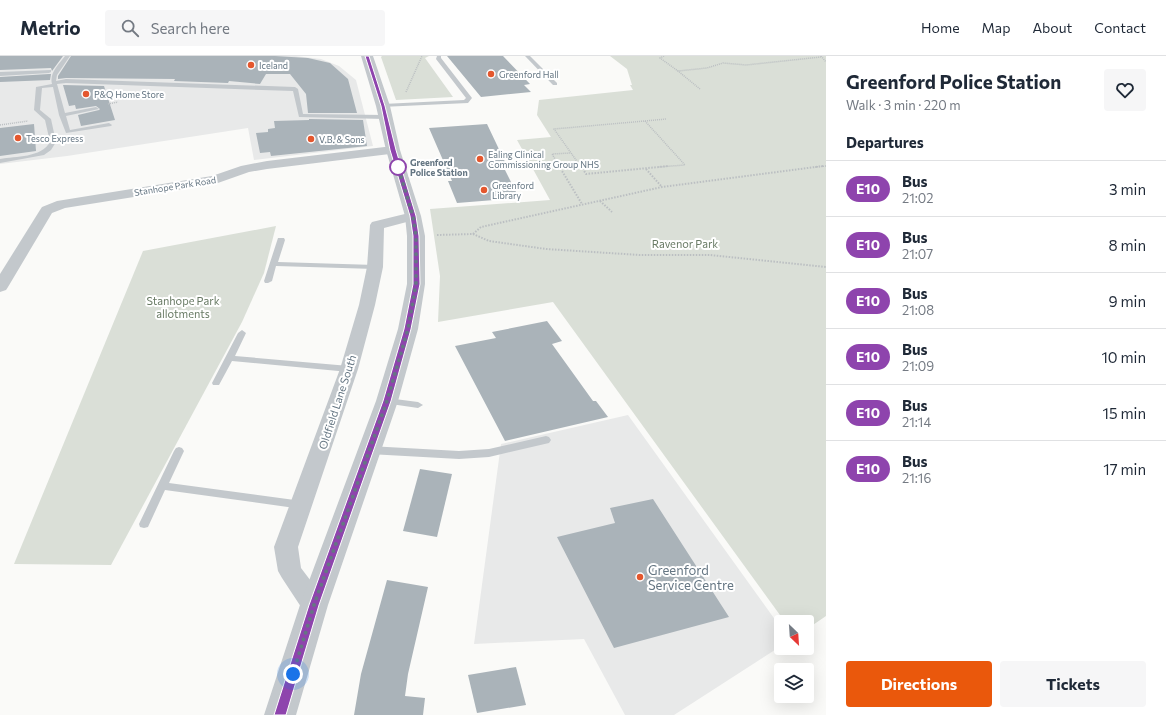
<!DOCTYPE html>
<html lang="en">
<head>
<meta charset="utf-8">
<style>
	:root { --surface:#fff; --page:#f6f6f7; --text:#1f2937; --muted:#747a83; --line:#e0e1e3; --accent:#ea580c }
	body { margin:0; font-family:Commissioner,sans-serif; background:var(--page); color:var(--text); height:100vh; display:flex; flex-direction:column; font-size:15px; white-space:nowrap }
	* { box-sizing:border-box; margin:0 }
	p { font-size:13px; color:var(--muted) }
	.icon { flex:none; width:22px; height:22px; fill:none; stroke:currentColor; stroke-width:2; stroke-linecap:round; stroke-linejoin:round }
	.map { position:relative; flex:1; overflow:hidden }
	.sheet { display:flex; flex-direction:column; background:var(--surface); width:340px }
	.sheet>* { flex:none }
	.badge { padding:0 8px; border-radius:13px; font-size:14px; line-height:26px }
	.needle { width:26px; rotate:155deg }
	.controls { position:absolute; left:774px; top:559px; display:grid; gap:8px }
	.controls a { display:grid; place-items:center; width:40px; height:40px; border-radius:4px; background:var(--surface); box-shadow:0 4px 16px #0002; font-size:20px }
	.you { position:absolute; width:20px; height:20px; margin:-10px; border:3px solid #fff; border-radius:50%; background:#1a73e8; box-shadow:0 0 0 6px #1a73e833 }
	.map>.badge { position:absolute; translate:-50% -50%; box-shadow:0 0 0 2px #fff }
	h2 { padding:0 20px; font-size:15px; line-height:36px }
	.round { display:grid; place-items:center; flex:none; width:42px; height:42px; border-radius:4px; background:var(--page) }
	.headline { display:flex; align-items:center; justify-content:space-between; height:68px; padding:0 20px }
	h1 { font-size:19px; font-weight:700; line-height:30px }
	.primary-button { display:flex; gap:8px; margin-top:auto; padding:8px 20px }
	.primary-button a { flex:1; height:46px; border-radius:4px; background:var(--accent); color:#fff; font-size:16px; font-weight:700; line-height:46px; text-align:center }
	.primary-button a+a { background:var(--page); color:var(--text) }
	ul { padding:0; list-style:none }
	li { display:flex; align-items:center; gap:12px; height:56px; padding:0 20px; border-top:1px solid var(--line) }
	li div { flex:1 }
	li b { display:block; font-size:15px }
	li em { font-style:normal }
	li .badge { min-width:44px; font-weight:700; text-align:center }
	header { display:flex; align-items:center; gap:24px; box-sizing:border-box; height:56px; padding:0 20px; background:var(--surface); border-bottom:1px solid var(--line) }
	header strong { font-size:19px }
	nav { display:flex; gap:22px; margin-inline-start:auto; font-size:14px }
	.search { width:280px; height:36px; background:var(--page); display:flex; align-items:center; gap:10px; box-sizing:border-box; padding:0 14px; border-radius:4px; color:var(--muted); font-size:15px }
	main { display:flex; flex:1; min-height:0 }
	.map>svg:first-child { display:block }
</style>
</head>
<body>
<header>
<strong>Metrio</strong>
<div class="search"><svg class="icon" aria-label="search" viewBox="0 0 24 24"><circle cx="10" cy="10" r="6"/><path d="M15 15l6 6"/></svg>Search here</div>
<nav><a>Home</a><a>Map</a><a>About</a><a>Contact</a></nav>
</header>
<main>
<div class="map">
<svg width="826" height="659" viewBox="0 0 826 659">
	<rect width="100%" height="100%" fill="#fafaf8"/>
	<g fill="#e8e9e9">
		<path d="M0 0H295L321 3 339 10 356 24 373 90 254 104 248 72 67 100 0 108Z"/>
		<path d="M628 359 781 572V590L674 659H625L584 583 474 588 501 388Z"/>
	</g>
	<g fill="#dadfd7">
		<path d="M382 0H429L425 2 453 41 396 44 381 1Z"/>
		<path d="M610 0H826V560L807 573V566H785L553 246 438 266 440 220 430 153 550 144 517 84 551 81 537 59 539 44 633 34 630 29H632L627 13Z"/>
		<path d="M276 170 264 217 242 266 111 509 14 508 143 195Z"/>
	</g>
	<g fill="#aab3b9">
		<path d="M0 0H63L52 15 51 12 0 14Z"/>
		<path d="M71 0H275L308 2 330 7 348 23 357 57H308L306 38 290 18H266L260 28 229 25 228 27 174 25 175 23 66 22 58 23V20Z"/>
		<path d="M447 0H503L530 28 524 29 531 36 481 41Z"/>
		<path d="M49 18H51L50 24 0 26V21Z"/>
		<path d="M63 29 104 30 115 64 81 70 78 59 99 54 100 53 96 50 76 53 75 49 69 50Z"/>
		<path d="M309 63 363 64 367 90 271 100 270 96 260 97 256 77 268 76V73L275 72 274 65 309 64Z"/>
		<path d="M34 68 36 95 0 100V72Z"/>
		<path d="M487 68 506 108H502L519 142 457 147 448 125H452L429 72Z"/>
		<path d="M547 265 562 285 552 288 593 345H596L608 361 505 385 455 290 496 282 492 276Z"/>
		<path d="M420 413 452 418 437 481 403 475Z"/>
		<path d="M653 443 729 561 614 592 557 481 615 467 610 452Z"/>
		<path d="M387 524 428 531 408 618 405 640 425 642 423 659H354L361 618Z"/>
		<path d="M516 611 526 649 477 657 468 619Z"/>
	</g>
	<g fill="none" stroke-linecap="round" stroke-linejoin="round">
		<g stroke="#bbbfc2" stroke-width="1.5" stroke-dasharray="1 1" stroke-linecap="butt">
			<path d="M664 0 660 2 678 15"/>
			<path d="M821 0 826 6"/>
			<path d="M700 33 678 15 707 12 723 7 746 9 821 1"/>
			<path d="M406 36 422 0"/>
			<path d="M108 48 118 46"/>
			<path d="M645 65 666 63"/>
			<path d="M0 69 28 65"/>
			<path d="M560 111 552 98 570 97"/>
			<path d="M581 111 554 73 645 65 685 109 658 111"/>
			<path d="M815 111 826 110"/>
		</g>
		<g stroke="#bbbfc2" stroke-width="2" stroke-dasharray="1.5 1.5" stroke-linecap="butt">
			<path d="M559 110 582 148"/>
			<path d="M581 110 586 118 669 110"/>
			<path d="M646 113 662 131"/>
			<path d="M600 145 612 156"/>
			<path d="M473 178 481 171 662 131 823 110"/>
			<path d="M437 179 473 178 489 185 546 193 640 199H710L826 211"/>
		</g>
		<g fill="#c3c8cc" fill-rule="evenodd">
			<path d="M65 0H70L57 19 56 25 66 23 295 31 298 33 303 58 385 59 388 61 385 63 299 61 293 35 66 27 57 28 65 57 96 51 99 53 66 60 70 74 109 67 112 69 111 70 66 77 59 59 53 31 42 32 40 54 51 63 56 86 51 94 44 99 0 107V103C16 100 41 102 50 86L45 64 34 54 36 31 52 28C49 17 59 8 65 0Z"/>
			<path d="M437 0H441V2L472 42 468 47 381 51V49L383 48 464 44 466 42 436 3Z"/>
			<path d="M525 0H530L557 27V29H553Z"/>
			<path d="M51 14V16L49 17 0 20V16Z"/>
			<path d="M278 182H284L285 184 278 206 375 209 379 211 375 213 276 210 272 225 268 227H265L264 225Z"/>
			<path d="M242 274 246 277 235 300 349 310 353 313 349 316 232 305 219 329H213L212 327 238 277Z"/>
			<path d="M387 342 418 346 423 349 418 352 384 347 382 345 384 343Z"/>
			<path d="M546 380 549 381 551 384 549 387 489 401 459 403 369 398 366 397 364 394 366 391 369 390 459 395 489 393Z"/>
			<path d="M179 391 182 392 184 395 169 427 302 445 306 446 307 449 306 452 302 453 165 434 148 471 144 472 140 471 139 468 174 395 176 392Z"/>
		</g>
		<g fill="#c3c8cc" fill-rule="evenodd">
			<path d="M393 90 398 91 399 94 398 97 267 113 249 116 215 128 65 152 52 157 8 231 6 234 0 236V218L40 154 42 151 57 145 212 120 241 110 267 105Z"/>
			<path d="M413 156 418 157 420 160 418 163 384 172 383 211 375 249 358 313 298 491 301 512 323 541 326 549 323 557 314 560 305 557 282 522 278 515 274 491 340 313 359 249 367 211 370 169 372 166Z"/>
		</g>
		<path fill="#c3c8cc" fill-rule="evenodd" d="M361 0H373L390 50 400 94 421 160 425 180V228L418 273 398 345 328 549 296 659H264L300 549 376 345 398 273 407 228V180L405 160 386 94 376 50Z"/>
	</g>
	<path fill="#8e44ad" stroke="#fff" d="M365 0H369L385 50 396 94 416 160 419 180 420 228 411 273 391 345 319 549 286 659H274L309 549 383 345 404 273 413 228V180L410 160 390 94 381 50Z"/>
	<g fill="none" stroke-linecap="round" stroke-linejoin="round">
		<path stroke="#657683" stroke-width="4" stroke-dasharray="0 7.2" d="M293 618 314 549 387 345 408 273 416 228V180L413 160 398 111"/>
	</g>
	<g fill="#e4572e" stroke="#fff" stroke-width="1.5">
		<circle cx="251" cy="9" r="4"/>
		<circle cx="491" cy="18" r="4"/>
		<circle cx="86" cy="38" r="4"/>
		<circle cx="18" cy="82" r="4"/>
		<circle cx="311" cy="83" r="4"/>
		<circle cx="480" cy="103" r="4"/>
		<circle cx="484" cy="134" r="4"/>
		<circle cx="640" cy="521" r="4"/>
	</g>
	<circle fill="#fff" stroke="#8e44ad" stroke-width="2" cx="398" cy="111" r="8"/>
	<g text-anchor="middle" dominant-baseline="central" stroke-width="4" stroke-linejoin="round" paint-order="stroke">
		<g font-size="9" fill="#657683" stroke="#fff" text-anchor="start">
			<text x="259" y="9">Iceland</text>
			<text x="499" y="18">Greenford Hall</text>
			<text x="94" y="38">P&amp;Q Home Store</text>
			<text x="26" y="82">Tesco Express</text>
			<text x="319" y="83">V.B. &amp; Sons</text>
			<text x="488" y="98">Ealing Clinical<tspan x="488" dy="10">Commissioning Group NHS</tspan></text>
			<text x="492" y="129">Greenford<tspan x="492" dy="10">Library</tspan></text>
		</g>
		<g font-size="9" font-weight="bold" fill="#657683" stroke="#fff" text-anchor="start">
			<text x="410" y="106">Greenford<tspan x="410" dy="10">Police Station</tspan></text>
		</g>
		<g font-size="9" fill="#657683" stroke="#fff">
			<text transform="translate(175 130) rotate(-9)">Stanhope Park Road</text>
		</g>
		<g font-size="11" fill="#687a64" stroke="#fff">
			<text x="685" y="187">Ravenor Park</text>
			<text x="183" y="244">Stanhope Park<tspan x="183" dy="13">allotments</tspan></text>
		</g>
		<g font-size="11" fill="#657683" stroke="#fff">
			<text transform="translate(337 346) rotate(-72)">Oldfield Lane South</text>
		</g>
		<g font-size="13" fill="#657683" stroke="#fff" text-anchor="start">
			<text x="648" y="514">Greenford<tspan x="648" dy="15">Service Centre</tspan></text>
		</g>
	</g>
</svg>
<div class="controls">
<a><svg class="needle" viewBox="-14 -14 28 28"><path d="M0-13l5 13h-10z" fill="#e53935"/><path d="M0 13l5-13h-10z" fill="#747a83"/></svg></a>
<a><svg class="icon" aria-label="layers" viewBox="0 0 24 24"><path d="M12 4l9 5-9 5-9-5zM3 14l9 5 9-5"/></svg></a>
</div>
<div class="you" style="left:293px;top:618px"></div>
</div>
<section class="sheet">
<div class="headline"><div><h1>Greenford Police Station</h1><p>Walk · 3 min · 220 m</p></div><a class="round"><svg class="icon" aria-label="heart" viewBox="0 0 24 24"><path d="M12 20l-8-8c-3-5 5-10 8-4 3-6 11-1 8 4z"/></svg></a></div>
<h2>Departures</h2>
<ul>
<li><span class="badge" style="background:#8e44ad;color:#fff">E10</span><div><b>Bus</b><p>21:02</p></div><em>3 min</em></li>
<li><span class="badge" style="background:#8e44ad;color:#fff">E10</span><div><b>Bus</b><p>21:07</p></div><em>8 min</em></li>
<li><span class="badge" style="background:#8e44ad;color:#fff">E10</span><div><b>Bus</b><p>21:08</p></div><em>9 min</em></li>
<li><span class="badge" style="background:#8e44ad;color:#fff">E10</span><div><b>Bus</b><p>21:09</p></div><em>10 min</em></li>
<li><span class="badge" style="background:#8e44ad;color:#fff">E10</span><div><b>Bus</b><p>21:14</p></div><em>15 min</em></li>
<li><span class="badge" style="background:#8e44ad;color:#fff">E10</span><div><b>Bus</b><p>21:16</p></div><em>17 min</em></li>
</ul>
<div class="primary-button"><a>Directions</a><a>Tickets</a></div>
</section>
</main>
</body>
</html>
